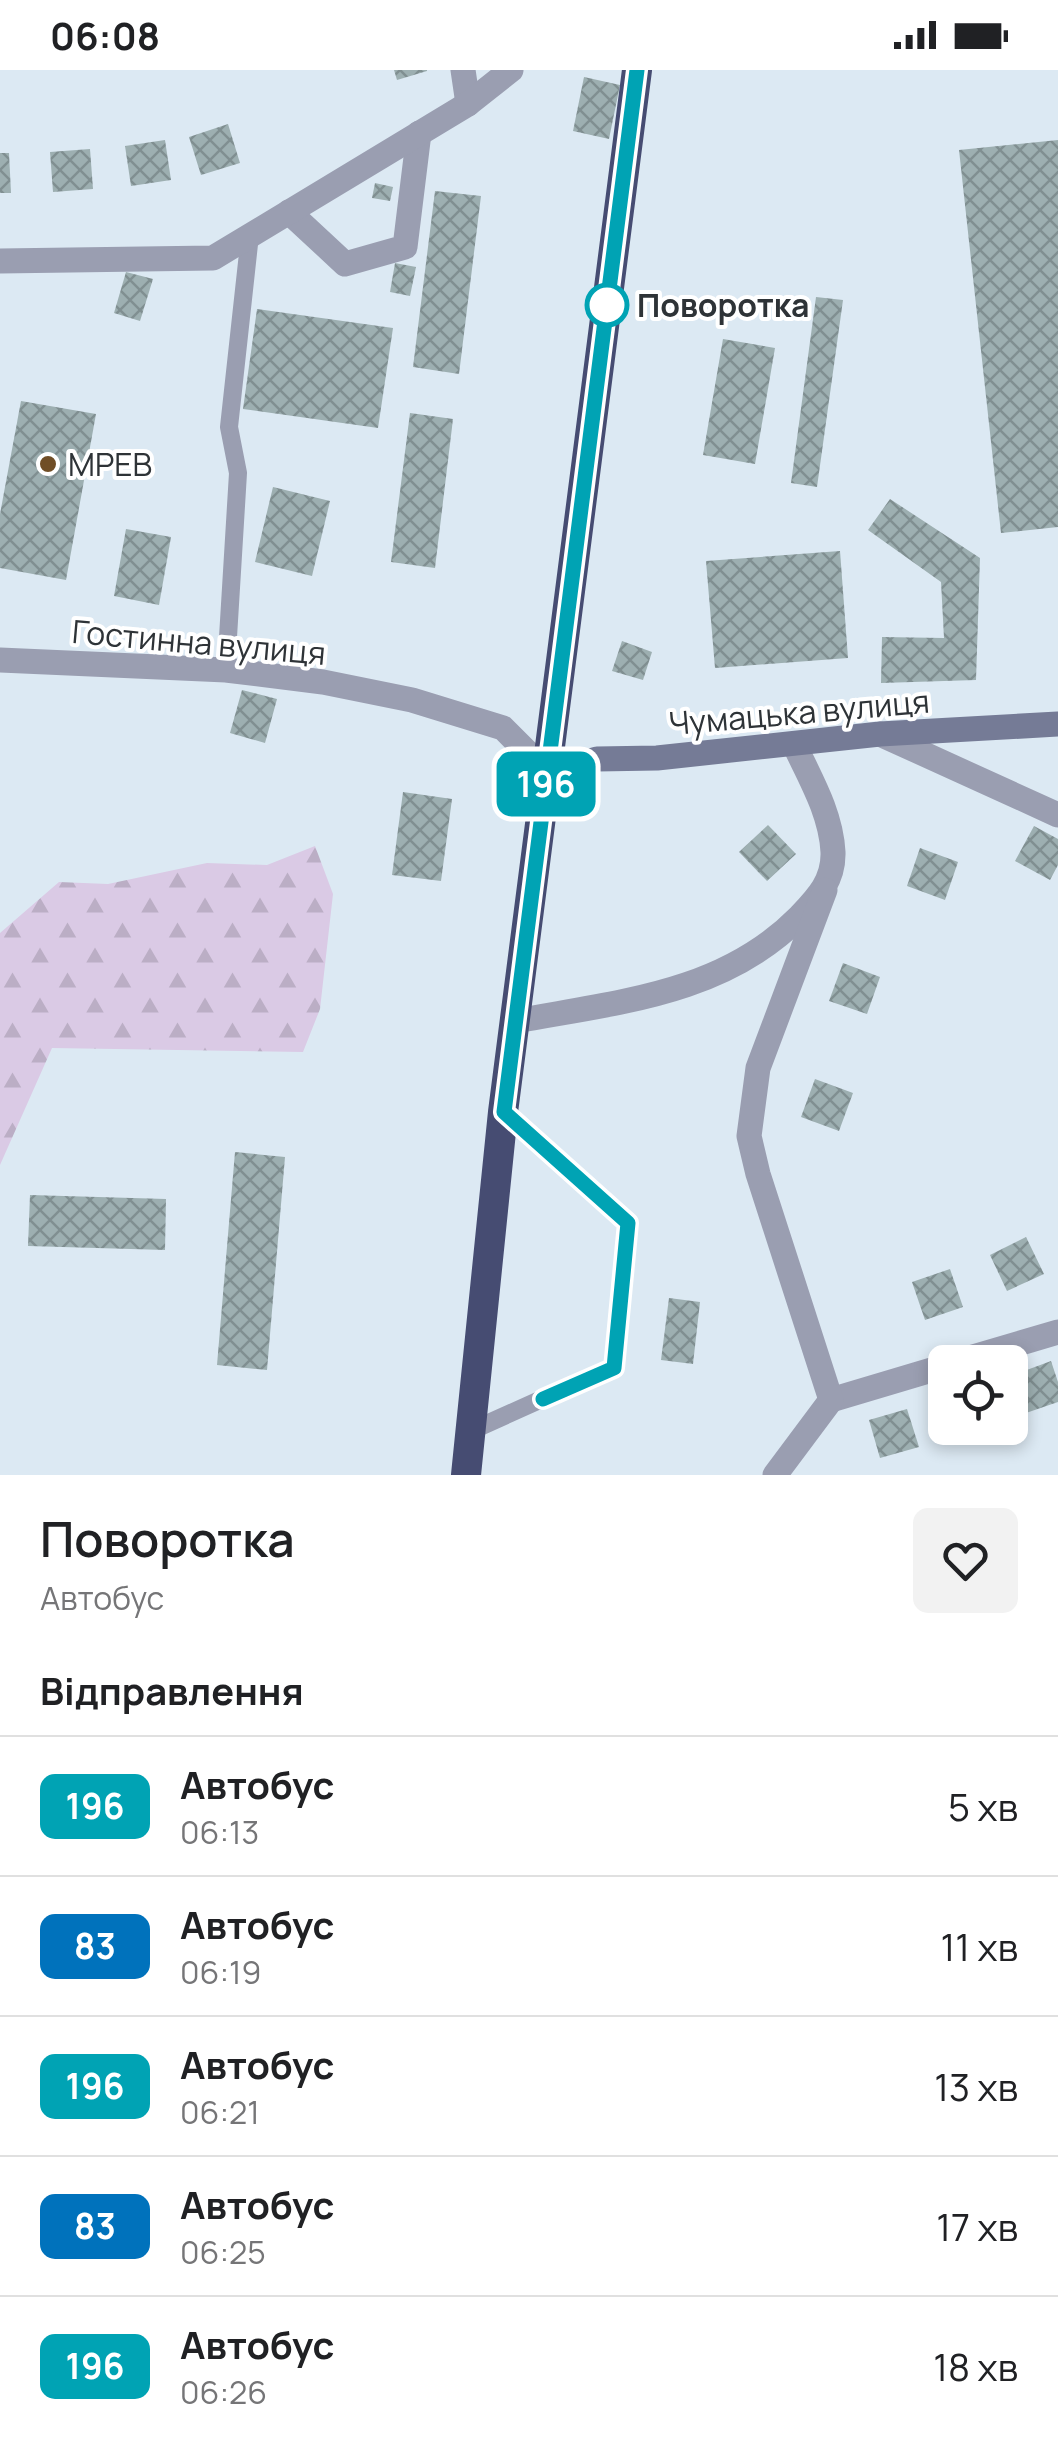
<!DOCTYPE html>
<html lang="uk">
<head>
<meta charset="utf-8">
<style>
	:root { --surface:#fff; --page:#f2f2f2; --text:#202124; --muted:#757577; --line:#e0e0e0 }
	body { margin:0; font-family:Manrope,sans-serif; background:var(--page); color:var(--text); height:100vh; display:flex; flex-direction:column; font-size:38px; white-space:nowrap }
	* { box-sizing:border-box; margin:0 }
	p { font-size:32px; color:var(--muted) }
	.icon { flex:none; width:55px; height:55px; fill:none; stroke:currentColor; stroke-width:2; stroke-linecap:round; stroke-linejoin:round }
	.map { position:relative; height:1405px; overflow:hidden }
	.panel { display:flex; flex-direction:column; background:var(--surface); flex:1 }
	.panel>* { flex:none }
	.badge { padding:0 20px; border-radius:15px; font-size:35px; line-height:65px }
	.buttons { position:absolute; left:928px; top:1275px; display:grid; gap:20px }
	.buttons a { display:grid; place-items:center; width:100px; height:100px; border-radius:15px; background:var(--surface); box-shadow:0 5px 15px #0003; font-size:50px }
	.map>.badge { position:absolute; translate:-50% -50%; box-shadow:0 0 0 5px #fff }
	h2 { padding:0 40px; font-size:38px; line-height:90px }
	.round { display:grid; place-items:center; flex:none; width:105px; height:105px; border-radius:15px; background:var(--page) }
	.head { display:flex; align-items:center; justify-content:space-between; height:170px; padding:0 40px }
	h1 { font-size:48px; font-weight:600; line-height:75px }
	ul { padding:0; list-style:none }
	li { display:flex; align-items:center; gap:30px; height:140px; padding:0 40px; border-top:2px solid var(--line) }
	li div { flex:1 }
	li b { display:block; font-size:38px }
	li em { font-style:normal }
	li .badge { min-width:110px; font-weight:700; text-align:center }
	.status { display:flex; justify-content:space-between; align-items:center; height:70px; padding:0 50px; background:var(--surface); direction:ltr }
	.status svg { height:28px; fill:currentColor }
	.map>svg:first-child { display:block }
</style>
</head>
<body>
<div class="status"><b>06:08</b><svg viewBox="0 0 49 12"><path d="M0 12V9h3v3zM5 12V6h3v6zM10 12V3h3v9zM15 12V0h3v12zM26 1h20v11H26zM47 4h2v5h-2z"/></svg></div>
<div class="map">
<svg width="1058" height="1405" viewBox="0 0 1058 1405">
	<defs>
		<pattern id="forest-firs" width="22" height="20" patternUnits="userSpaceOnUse" patternTransform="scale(2.5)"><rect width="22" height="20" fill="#dacae5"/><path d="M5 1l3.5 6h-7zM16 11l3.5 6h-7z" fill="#bbaec5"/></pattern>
		<pattern id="building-cross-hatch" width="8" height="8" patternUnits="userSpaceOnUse" patternTransform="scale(2.5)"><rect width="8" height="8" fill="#9dafb1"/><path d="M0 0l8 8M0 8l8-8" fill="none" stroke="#808f91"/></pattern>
	</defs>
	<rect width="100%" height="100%" fill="#dce9f3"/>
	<path fill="url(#forest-firs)" d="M315 776 333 824 320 939 303 982 52 978 0 1095V863L59 812 108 814 207 793 267 795Z"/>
	<g fill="url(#building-cross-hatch)">
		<path d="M394 0H427V1L397 10Z"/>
		<path d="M584 7 620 15 609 69 573 61Z"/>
		<path d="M228 54 240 93 201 105 189 67Z"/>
		<path d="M165 70 171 110 131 116 125 76Z"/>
		<path d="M1058 70V457L1001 463 959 80Z"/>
		<path d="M90 79 93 119 53 122 50 82Z"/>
		<path d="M0 83H9L11 123H0Z"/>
		<path d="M375 113 393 117 390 131 372 128Z"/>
		<path d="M435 121 481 126 459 304 413 297Z"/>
		<path d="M395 193 416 197 410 226 390 222Z"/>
		<path d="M126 202 153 209 140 251 114 243Z"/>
		<path d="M816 227 843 230 817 417 791 413Z"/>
		<path d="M257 239 393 258 378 358 243 339Z"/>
		<path d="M723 269 775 278 755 394 703 385Z"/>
		<path d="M21 331 96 344 66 510 0 498V444Z"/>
		<path d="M410 343 453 349 435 498 391 492Z"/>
		<path d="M273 417 330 431 312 506 255 492Z"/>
		<path d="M890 429 980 488 976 610 881 613 882 567 944 568 941 512 868 460Z"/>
		<path d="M126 459 171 467 159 535 114 526Z"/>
		<path d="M840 481 848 588 715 598 706 491Z"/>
		<path d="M622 571 652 582 643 610 612 601Z"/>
		<path d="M242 620 277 629 265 673 230 663Z"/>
		<path d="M403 722 452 729 441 811 392 805Z"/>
		<path d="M768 755 796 784 767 811 739 782Z"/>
		<path d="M1034 756 1058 769V795L1050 810 1015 791Z"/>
		<path d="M920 778 958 792 945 830 907 816Z"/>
		<path d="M843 893 880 907 867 944 829 931Z"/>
		<path d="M815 1009 853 1023 839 1061 801 1047Z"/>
		<path d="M235 1082 285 1087 267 1300 217 1295Z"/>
		<path d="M30 1125 166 1129 165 1180 28 1176Z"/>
		<path d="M1026 1167 1044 1204 1007 1221 990 1185Z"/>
		<path d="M950 1199 963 1237 925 1250 912 1212Z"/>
		<path d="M669 1228 700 1232 693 1294 661 1290Z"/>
		<path d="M1051 1291 1058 1312V1332L1026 1343 1013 1305Z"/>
		<path d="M907 1339 919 1377 880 1388 869 1350Z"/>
		<path d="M951 1358H981L954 1367Z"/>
	</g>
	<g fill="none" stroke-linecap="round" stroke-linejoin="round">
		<g stroke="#9a9eb1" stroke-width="18">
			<path d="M226 600 238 403 229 357 250 165"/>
			<path d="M473 1360 613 1297 629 1153 503 1042"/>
		</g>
		<g stroke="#9a9eb1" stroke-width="25">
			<path d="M463 0 468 34"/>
			<path d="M289 142 345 194 405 177 419 63"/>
			<path d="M0 191 213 188 468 34 511 0"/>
			<path d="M0 590 226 600 323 612 412 630 503 658 548 703"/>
			<path d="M880 664 1058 745"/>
			<path d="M516 951C618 932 723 924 799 847 817 828 834 811 833 782 831 743 810 708 794 674"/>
			<path d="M956 1292 1058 1262"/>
			<path d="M831 1330 945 1296"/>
			<path d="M775 1405 831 1330 758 1104 749 1066 758 998 825 820"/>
		</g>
		<path stroke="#757b96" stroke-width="25" d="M548 703 597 689 657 688 880 664 1058 654"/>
		<path stroke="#464c72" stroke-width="30" d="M466 1405 503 1042 637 0"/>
	</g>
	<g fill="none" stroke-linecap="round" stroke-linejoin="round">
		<g stroke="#fff" stroke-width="22">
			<path id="line" d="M543 1329 614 1298 628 1153 504 1042 637 0"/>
		</g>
		<use href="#line" stroke="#00a3b4" stroke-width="15"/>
	</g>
	<circle fill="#fff" stroke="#00a3b4" stroke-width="5" cx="607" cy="235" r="20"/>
	<circle fill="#704e26" stroke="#fff" stroke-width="4" cx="48" cy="394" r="10"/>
	<g text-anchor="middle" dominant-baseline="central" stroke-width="8" stroke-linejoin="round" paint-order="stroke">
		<g font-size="32" font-weight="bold" fill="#2e3337" stroke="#fff" text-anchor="start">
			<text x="637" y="235">Поворотка</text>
		</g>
		<g font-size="32" fill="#2e3337" stroke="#fff" text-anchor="start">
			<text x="68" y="394">МРЕВ</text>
		</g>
		<g font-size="32" fill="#2e3337" stroke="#fff">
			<text transform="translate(199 572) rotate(5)">Гостинна вулиця</text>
			<text transform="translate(799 642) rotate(-5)">Чумацька вулиця</text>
		</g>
	</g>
</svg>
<div class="buttons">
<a><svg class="icon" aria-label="locate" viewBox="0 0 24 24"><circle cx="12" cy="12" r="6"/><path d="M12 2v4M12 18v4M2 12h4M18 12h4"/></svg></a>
</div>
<b class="badge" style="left:546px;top:714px;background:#00a3b4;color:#fff">196</b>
</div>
<section class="panel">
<div class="head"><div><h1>Поворотка</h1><p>Автобус</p></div><a class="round"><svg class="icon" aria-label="heart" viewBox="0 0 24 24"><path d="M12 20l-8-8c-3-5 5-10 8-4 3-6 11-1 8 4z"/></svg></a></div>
<h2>Відправлення</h2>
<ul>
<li><span class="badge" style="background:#00a3b4;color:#fff">196</span><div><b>Автобус</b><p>06:13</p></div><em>5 хв</em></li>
<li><span class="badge" style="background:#0072bc;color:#fff">83</span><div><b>Автобус</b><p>06:19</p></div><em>11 хв</em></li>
<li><span class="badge" style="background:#00a3b4;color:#fff">196</span><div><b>Автобус</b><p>06:21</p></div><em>13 хв</em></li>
<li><span class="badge" style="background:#0072bc;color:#fff">83</span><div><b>Автобус</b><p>06:25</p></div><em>17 хв</em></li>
<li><span class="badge" style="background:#00a3b4;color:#fff">196</span><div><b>Автобус</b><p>06:26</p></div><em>18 хв</em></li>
</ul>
</section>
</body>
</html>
